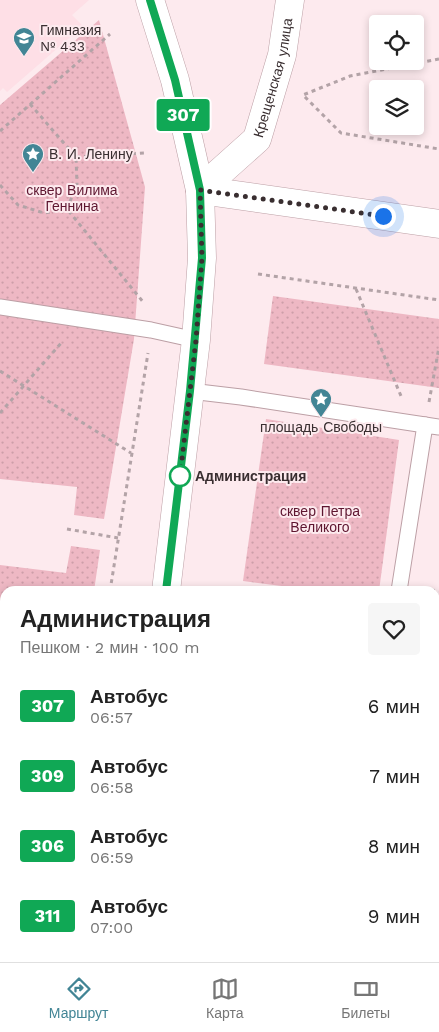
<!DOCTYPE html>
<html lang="ru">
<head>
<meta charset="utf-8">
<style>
	:root { --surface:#fff; --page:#f6f6f6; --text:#222; --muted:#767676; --line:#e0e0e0; --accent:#428595 }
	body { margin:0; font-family:"Work Sans",sans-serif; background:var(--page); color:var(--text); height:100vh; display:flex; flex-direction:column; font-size:19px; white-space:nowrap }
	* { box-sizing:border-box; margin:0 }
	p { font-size:16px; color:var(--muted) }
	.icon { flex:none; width:28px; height:28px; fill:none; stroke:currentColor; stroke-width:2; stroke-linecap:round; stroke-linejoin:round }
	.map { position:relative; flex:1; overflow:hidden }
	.sheet { position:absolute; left:0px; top:586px; width:440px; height:376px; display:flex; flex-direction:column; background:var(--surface); border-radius:15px 15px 0 0; box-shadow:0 2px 8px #0003 }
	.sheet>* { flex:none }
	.badge { padding:0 10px; border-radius:4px; font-size:18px; line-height:32px }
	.buttons { position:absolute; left:369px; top:15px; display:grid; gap:10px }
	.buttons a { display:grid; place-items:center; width:55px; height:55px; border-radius:5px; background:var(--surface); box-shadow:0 2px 8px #0003; font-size:25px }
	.you { position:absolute; width:25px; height:25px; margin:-12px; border:4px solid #fff; border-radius:50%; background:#1a73e8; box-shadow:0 0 0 8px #1a73e833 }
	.map>.badge { position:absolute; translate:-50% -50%; box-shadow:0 0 0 2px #fff }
	.round { display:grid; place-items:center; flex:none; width:52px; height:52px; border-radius:5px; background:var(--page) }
	.headline { display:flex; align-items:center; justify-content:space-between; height:85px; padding:0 20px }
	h1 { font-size:24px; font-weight:700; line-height:38px }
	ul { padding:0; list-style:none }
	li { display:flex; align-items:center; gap:15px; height:70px; padding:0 20px }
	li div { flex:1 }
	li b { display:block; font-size:19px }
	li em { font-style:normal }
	li .badge { min-width:55px; font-weight:700; text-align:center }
	.menu { display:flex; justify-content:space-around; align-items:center; height:70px; border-top:1px solid var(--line); background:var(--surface); font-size:14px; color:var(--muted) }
	.menu a { display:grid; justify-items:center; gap:2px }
	.menu .current { color:var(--accent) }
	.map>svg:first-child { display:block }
</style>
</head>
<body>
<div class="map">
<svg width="439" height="962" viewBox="0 0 439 962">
	<defs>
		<pattern id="park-dots" width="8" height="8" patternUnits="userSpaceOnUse" patternTransform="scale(1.25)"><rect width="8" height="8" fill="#eeb8c4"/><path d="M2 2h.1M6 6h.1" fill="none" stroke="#cd9ea9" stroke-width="1.8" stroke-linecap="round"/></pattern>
		<pattern id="water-ripples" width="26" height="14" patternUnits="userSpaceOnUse" patternTransform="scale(1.25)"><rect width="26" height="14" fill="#87cdde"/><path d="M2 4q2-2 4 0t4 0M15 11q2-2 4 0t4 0" fill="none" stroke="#75b0bf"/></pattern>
	</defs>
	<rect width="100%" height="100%" fill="#fdeaee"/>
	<path fill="#fedfe6" d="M0 0H89L72 15 83 26 7 92 3 88 0 91Z"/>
	<g fill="url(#park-dots)">
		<path d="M99 20 145 187 134 339 104 519 74 515 77 487 0 479V105Z"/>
		<path d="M273 296 439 319V388L264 364Z"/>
		<path d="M266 419 399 440 379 591H321L243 581Z"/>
		<path d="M71 546 100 550 94 591H5V775L0 764V565L66 573Z"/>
		<path d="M435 772 439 773V949H435Z"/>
		<path d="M171 958H279L314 962H162Z"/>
	</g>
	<path fill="url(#water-ripples)" d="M0 772 5 785V843L0 829Z"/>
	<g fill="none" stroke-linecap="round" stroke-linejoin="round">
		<g stroke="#bc9fa5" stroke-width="17">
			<g id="service">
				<path d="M0 307 151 330 196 340"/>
				<path d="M190 391 241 397 425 425"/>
				<path d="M399 591 425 425 439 427"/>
				<path d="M418 958 439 960"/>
			</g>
		</g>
		<g stroke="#bc9fa5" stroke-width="29">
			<g id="minor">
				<path d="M200 190 439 224"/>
				<path id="s1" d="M200 190 257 139 282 55 290 0"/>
			</g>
		</g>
		<g stroke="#bc9fa5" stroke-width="29">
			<g id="secondary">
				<path d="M150 0 175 80 200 190 202 258 196 340 166 591"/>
				<path d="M119 962 121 958"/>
			</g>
		</g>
		<g stroke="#b3a3a7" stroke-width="3" stroke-dasharray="4 4" stroke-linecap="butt">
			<path d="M439 59 350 76 303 95 341 133 439 149"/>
			<path d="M30 104 76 157 77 184 67 209"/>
			<path d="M0 131 110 34"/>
			<path d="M76 157 146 153"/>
			<path d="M0 185 18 205 44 213 67 209 144 303"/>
			<path d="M258 274 439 300"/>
			<path d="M356 289 401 396"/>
			<path d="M0 371 131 453"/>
			<path d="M429 402 439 347"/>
			<path d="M0 413 62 342"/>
			<path d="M67 529 118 538"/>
			<path d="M423 589 439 591"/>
			<path d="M110 591 148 353"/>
			<path d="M435 635H439"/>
			<path d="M0 706 5 717"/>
			<path d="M435 764 439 765"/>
			<path d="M0 944 5 943"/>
			<path d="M350 958 351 962"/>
			<path d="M24 962V958"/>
		</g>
		<use href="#service" stroke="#fff" stroke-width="15"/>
		<use href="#minor" stroke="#fff" stroke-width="28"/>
		<use href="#secondary" stroke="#fff" stroke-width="28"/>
	</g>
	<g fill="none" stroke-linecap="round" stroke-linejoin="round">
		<g stroke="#fff" stroke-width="11">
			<path id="line" d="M150 0 175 80 200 190 202 258 190 391 166 591"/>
		</g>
		<use href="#line" stroke="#10a855" stroke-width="8"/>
		<path stroke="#392e30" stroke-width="5" stroke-dasharray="0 9" d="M180 476 196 340 202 258 200 190 383 216"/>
	</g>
	<defs>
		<g id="school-pin" transform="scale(1.125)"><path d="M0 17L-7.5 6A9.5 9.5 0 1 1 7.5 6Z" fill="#428595" stroke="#fdeaee"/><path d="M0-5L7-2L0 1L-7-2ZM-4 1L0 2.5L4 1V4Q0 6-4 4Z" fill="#fff"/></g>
		<g id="sight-pin" transform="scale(1.125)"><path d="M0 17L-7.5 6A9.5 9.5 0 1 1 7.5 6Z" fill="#428595" stroke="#fdeaee"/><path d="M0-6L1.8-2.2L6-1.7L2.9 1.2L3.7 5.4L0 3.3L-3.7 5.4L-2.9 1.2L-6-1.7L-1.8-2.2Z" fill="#fff"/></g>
	</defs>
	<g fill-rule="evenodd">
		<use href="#school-pin" x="24" y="38"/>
		<use href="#sight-pin" x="33" y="154"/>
		<use href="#sight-pin" x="321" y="399"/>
	</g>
	<circle fill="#fff" stroke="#10a855" stroke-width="2.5" cx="180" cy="476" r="10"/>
	<g text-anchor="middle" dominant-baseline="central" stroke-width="4" stroke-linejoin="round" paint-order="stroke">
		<g font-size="14" fill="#392e30" stroke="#fdeaee" text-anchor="start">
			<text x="40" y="30">Гимназия<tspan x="40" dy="16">№ 433</tspan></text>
			<text x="49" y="154">В. И. Ленину</text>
			<text x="321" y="427" text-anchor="middle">площадь Свободы</text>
		</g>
		<g font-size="14" fill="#392e30" stroke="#fdeaee">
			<text stroke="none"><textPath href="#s1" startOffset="140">Крещенская улица</textPath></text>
		</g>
		<g font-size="14" fill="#5e1630" stroke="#fdeaee">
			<text x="72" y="190">сквер Вилима<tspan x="72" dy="16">Геннина</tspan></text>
			<text x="320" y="511">сквер Петра<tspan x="320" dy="16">Великого</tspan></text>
		</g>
		<g font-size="14" font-weight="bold" fill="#392e30" stroke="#fdeaee" text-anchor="start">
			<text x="195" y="476">Администрация</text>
		</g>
	</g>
</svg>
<div class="buttons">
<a><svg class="icon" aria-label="locate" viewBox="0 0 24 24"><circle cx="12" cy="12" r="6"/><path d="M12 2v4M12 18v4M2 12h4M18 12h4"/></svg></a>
<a><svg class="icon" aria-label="layers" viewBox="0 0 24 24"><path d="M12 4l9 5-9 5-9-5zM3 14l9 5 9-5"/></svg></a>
</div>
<div class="you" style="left:383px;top:216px"></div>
<b class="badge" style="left:183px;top:115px;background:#10a855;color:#fff">307</b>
<section class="sheet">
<div class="headline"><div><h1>Администрация</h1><p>Пешком · 2 мин · 100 m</p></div><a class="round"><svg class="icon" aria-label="heart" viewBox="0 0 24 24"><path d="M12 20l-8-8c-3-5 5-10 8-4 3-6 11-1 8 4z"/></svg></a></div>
<ul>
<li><span class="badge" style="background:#10a855;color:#fff">307</span><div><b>Автобус</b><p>06:57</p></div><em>6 мин</em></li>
<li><span class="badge" style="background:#10a855;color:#fff">309</span><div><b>Автобус</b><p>06:58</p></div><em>7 мин</em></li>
<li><span class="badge" style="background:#10a855;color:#fff">306</span><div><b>Автобус</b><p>06:59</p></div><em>8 мин</em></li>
<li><span class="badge" style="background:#10a855;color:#fff">311</span><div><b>Автобус</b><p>07:00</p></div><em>9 мин</em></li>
</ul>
</section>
</div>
<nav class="menu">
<a class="current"><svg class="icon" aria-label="directions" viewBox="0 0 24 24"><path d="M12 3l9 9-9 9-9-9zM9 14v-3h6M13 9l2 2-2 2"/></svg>Маршрут</a>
<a><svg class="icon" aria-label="map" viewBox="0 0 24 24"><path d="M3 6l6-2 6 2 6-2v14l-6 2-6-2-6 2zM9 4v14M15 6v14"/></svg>Карта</a>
<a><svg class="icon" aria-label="tickets" viewBox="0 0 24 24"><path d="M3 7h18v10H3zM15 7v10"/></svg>Билеты</a>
</nav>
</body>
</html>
